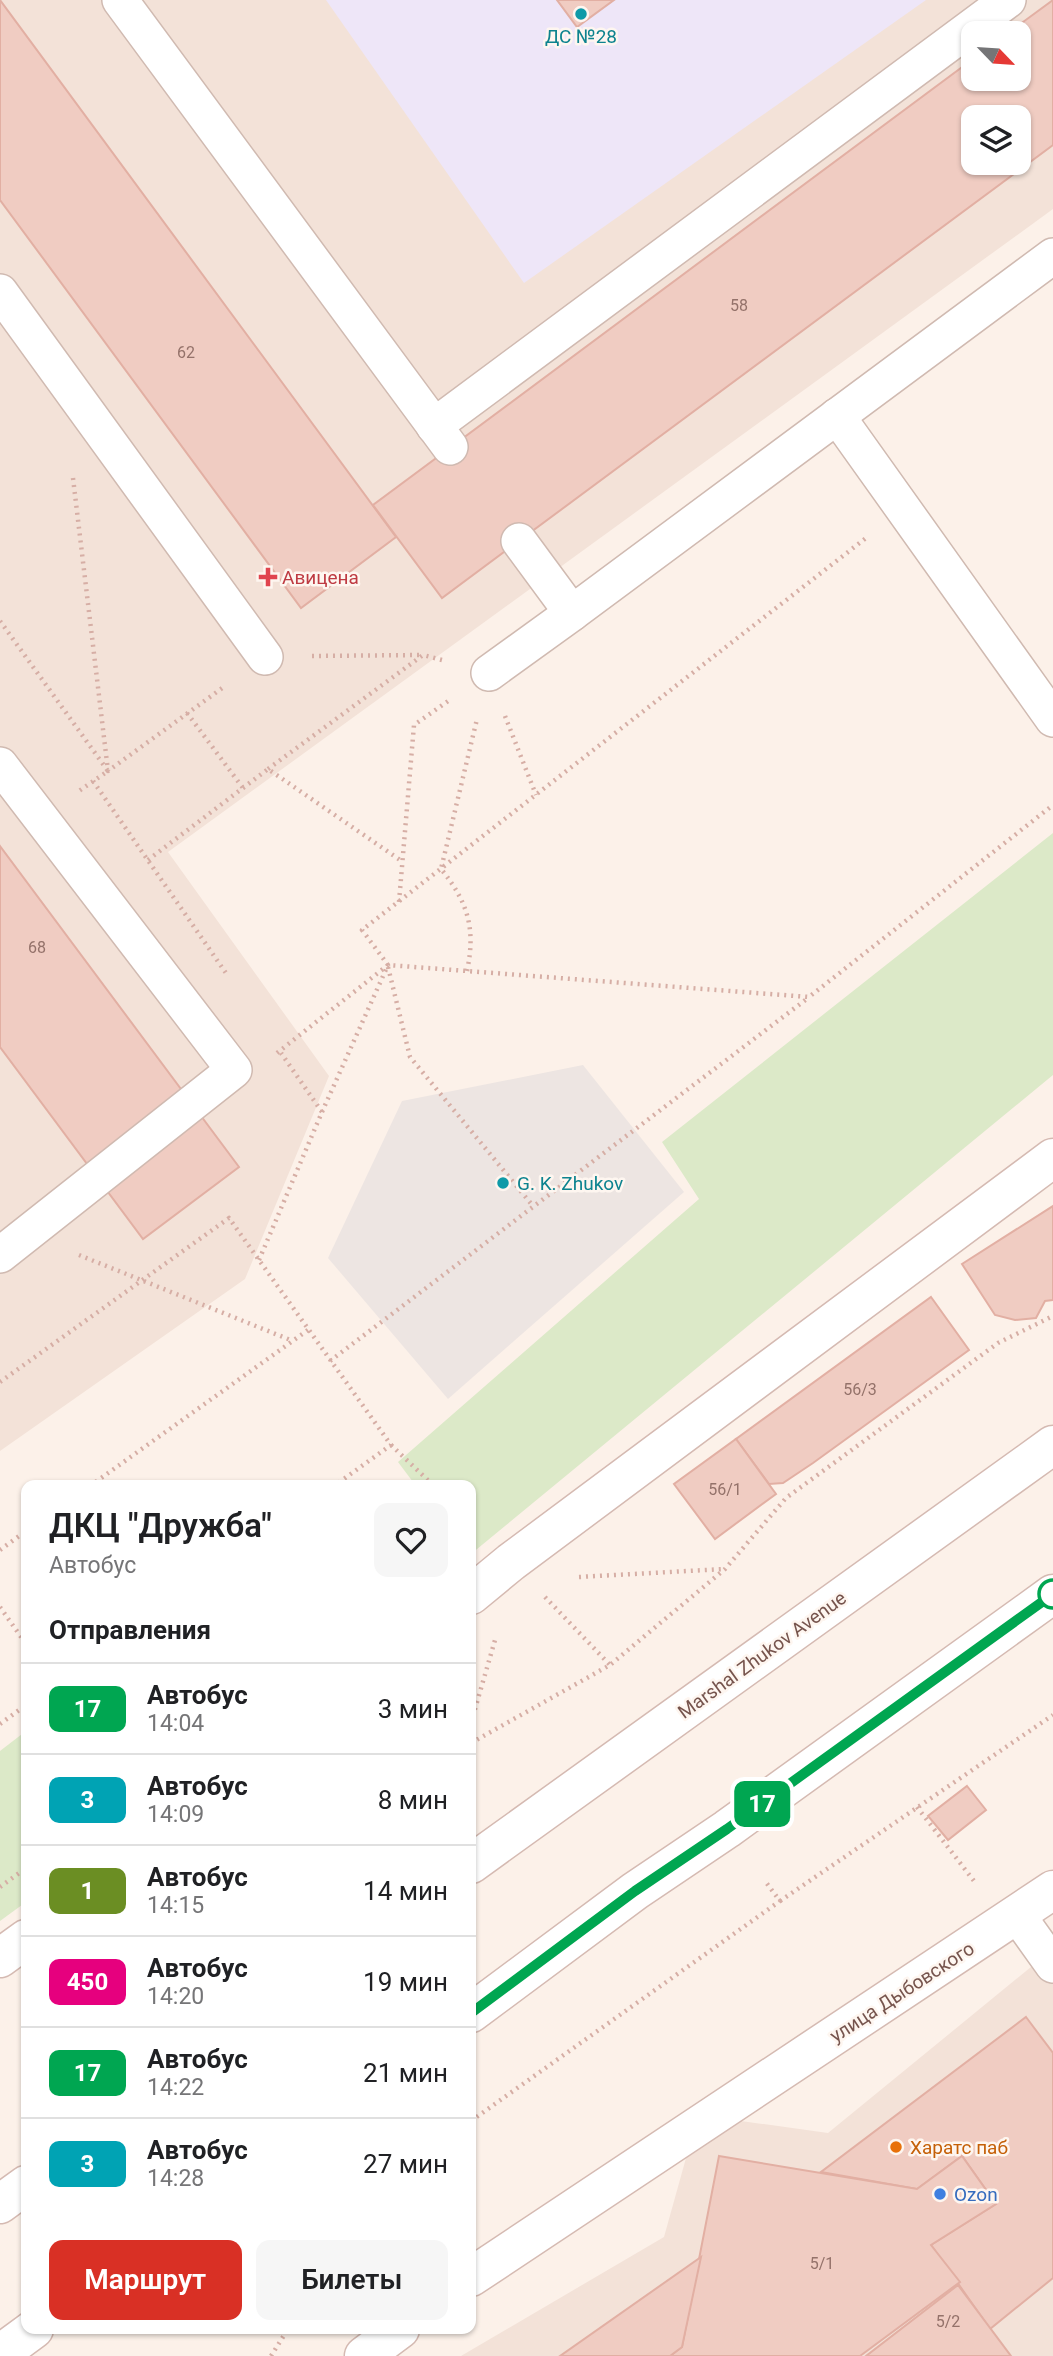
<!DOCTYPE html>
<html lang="ru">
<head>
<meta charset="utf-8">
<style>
	:root { --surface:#fff; --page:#f6f6f6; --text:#202124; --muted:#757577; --line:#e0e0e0; --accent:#d93025 }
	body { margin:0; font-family:Roboto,sans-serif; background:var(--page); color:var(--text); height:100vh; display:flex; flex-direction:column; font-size:26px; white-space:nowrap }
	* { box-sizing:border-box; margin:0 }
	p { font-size:23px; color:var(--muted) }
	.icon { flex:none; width:38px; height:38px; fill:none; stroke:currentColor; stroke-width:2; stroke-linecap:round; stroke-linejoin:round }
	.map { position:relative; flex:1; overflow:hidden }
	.panel { position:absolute; left:21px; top:1480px; width:455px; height:854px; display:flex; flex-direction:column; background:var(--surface); border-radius:14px; box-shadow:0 2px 5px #0004 }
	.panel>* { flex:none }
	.badge { padding:0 14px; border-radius:10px; font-size:24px; line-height:46px }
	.needle { width:46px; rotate:115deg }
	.tools { position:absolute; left:961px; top:21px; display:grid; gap:14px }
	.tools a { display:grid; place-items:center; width:70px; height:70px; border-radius:14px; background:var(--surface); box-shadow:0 2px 5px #0004; font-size:35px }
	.map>.badge { position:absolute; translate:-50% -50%; box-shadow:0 0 0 4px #fff }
	h2 { padding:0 28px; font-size:26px; line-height:63px }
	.round { display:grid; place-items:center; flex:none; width:74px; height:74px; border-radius:14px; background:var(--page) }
	.overview { display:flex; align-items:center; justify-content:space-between; height:119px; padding:0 28px }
	h1 { font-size:33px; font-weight:600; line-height:52px }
	.primary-button { display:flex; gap:14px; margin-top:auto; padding:14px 28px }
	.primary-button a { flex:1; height:80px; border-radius:14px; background:var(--accent); color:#fff; font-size:28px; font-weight:600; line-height:80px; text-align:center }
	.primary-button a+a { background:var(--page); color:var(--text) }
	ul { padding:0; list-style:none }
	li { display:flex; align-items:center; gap:21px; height:91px; padding:0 28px; border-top:2px solid var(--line) }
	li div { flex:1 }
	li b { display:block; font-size:26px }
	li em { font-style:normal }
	li .badge { min-width:77px; font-weight:700; text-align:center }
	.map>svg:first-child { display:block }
</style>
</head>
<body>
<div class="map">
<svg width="1053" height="2356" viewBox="0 0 1053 2356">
	<rect width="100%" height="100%" fill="#fcf1e9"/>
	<g fill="#f3e2d8" fill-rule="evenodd">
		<path d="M0 0H1053V209L168 852 329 1076 245 1279 0 1451ZM973 33H1018V79H973ZM973 117H1018V163H973Z"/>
		<path d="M1053 1949V2356H461L664 2237 698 2115 828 2133Z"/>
	</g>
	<path fill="#ede5e2" d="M583 1065 684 1192 448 1399 328 1258 402 1101Z"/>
	<path fill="#eee6f8" d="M326 0H926L524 283Z"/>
	<g fill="#dce9c8">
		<path d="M1053 833V1075L471 1554V1486H416L398 1462 699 1199 662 1142Z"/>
		<path d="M26 1731V1902L0 1921V1751Z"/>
	</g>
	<g fill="#f0ccc2" stroke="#e2afa3" stroke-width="2" fill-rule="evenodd">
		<path d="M0 0 396 537 301 608 0 200Z"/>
		<path d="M557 0H614L577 27Z"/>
		<path d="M1053 0V145L442 598 373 505 973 59V79H1018V33H1008ZM973 117H1018V163H973Z"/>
		<path d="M0 846 239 1167 143 1239 0 1047Z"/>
		<path d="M1053 1206V1300L1045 1301 1036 1318 1015 1320 995 1315 962 1264Z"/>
		<path d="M931 1297 969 1350 813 1463 783 1483 769 1484 736 1439Z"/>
		<path d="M736 1439 776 1494 715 1539 674 1484Z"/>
		<path d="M967 1786 986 1810 948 1840 928 1816Z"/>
		<path d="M1026 2017 1053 2053V2278L990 2329 931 2245 996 2204 962 2156 917 2189 821 2172Z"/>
		<path d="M719 2156 917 2189 962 2156 996 2204 931 2245 960 2282 860 2356H670L682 2347Z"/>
		<path d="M701 2257 682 2347 670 2356H560Z"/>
		<path d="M958 2285 1011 2356H866Z"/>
	</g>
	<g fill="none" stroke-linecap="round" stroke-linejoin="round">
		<g stroke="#d0bab1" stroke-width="38">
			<g id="lane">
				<path d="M120 0 450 447"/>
				<path d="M0 292 265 657"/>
				<path d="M837 416 1053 719"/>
				<path d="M434 426 1008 0"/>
				<path d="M519 541 572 613 1053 256"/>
				<path d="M489 673 572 613"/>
				<path d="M0 765 234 1070 0 1255"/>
				<path d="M1018 1916 1053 1965"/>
			</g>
		</g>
		<g stroke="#d5bab2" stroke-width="41">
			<g id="secondary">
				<path d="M471 1595 511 1562 1053 1158"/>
				<path d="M471 1864 1053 1445"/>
				<path d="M0 1958 26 1939"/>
				<path d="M471 2013 635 1891 727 1829 1053 1594"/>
				<path d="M0 2204 26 2185"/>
				<path d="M471 2277 1053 1890"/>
				<path d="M0 2354 34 2329"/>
				<path d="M364 2356 400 2329"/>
			</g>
		</g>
		<g stroke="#d6aea5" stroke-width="4.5" stroke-dasharray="2 5" stroke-linecap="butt">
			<path d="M73 478 108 771 225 686"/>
			<path d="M0 621 108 771 79 791"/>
			<path d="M312 656 423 655"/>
			<path d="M187 713 243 788"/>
			<path d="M505 716 536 795"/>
			<path d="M268 769 423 655 442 660"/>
			<path d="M93 781 228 976"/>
			<path d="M148 860 268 769 403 862"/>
			<path d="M399 902 414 725 451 699"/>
			<path d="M388 967 410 1057 533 1206"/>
			<path d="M467 971C476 929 468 902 441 869L477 719"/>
			<path d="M277 1053 388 965 809 997 1053 805"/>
			<path d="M322 1112 388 965 362 930 866 538"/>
			<path d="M79 1255 293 1341"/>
			<path d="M259 1260 322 1112 281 1053"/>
			<path d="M330 1361 808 998"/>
			<path d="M0 1382 229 1218 391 1445 334 1486"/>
			<path d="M391 1445 434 1486"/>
			<path d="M90 1486 308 1330"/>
			<path d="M0 1550 26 1531"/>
			<path d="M579 1577 724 1569"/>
			<path d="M545 1597 610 1665"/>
			<path d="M0 1607 26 1644"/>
			<path d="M471 1723 495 1640"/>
			<path d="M0 1724 26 1705"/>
			<path d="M471 1743 610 1665 725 1569 786 1498 998 1343 1053 1316"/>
			<path d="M917 1807 974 1881"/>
			<path d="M0 1887 26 1868"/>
			<path d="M780 1901 1053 1715"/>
			<path d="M471 2121 780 1901 765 1881"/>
			<path d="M271 2356 288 2329"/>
		</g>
		<use href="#lane" stroke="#fff" stroke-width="35"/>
		<use href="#secondary" stroke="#fff" stroke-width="38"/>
	</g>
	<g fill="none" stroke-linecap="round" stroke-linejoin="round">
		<g stroke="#fff" stroke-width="16">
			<path id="line" d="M471 2013 635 1891 727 1829 1053 1594"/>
		</g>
		<use href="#line" stroke="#00a651" stroke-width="10"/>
	</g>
	<g fill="#0f9aa8" stroke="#fef6f0" stroke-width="2.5">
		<circle cx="581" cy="14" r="7"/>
		<circle cx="503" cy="1183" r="7"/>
	</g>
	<path fill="#e0444e" stroke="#fef6f0" stroke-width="2.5" d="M264.5 566.5h7v7h7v7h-7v7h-7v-7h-7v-7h7z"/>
	<circle fill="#fff" stroke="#00a651" stroke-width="3.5" cx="1053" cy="1594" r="14"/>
	<circle fill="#e8710a" stroke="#fef6f0" stroke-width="2.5" cx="896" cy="2147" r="7"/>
	<circle fill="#3f7fe0" stroke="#fef6f0" stroke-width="2.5" cx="940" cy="2194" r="7"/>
	<g text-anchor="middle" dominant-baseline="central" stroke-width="5" stroke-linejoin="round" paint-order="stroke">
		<g font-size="16" fill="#94726a">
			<text x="739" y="305">58</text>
			<text x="186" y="352">62</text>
			<text x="37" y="947">68</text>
			<text x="860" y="1389">56/3</text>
			<text x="725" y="1489">56/1</text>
			<text x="822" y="2263">5/1</text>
			<text x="948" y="2321">5/2</text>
		</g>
		<g font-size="19" fill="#0d838f" stroke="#fef6f0">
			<text x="581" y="36">ДС №28</text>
			<text x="517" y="1183" text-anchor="start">G. K. Zhukov</text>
		</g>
		<g font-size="19" fill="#be3a42" stroke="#fef6f0" text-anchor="start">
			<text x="282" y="577">Авицена</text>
		</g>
		<g font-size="19" fill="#76544d" stroke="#fef6f0">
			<text transform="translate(762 1655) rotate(-36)">Marshal Zhukov Avenue</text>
			<text transform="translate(902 1992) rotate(-33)">улица Дыбовского</text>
		</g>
		<g font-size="19" fill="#c56008" stroke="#fef6f0" text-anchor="start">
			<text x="910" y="2147">Харатс паб</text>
		</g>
		<g font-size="19" fill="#366cbe" stroke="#fef6f0" text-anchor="start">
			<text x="954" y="2194">Ozon</text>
		</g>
	</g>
</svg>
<div class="tools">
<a><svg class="needle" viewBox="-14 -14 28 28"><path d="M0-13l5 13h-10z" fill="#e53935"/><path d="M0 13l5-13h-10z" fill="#757577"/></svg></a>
<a><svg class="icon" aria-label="layers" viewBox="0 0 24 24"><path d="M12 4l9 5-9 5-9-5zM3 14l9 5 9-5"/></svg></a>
</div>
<b class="badge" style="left:762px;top:1804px;background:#00a651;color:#fff">17</b>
<section class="panel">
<div class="overview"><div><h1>ДКЦ &quot;Дружба&quot;</h1><p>Автобус</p></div><a class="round"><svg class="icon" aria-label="heart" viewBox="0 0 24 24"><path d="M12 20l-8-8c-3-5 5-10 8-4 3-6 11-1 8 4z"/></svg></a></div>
<h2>Отправления</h2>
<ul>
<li><span class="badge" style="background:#00a651;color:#fff">17</span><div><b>Автобус</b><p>14:04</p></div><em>3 мин</em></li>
<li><span class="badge" style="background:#00a3b4;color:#fff">3</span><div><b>Автобус</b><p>14:09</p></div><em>8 мин</em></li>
<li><span class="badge" style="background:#6b8e23;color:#fff">1</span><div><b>Автобус</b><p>14:15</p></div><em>14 мин</em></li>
<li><span class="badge" style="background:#e6007e;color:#fff">450</span><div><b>Автобус</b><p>14:20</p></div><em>19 мин</em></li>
<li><span class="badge" style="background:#00a651;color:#fff">17</span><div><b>Автобус</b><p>14:22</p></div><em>21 мин</em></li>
<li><span class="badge" style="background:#00a3b4;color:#fff">3</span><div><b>Автобус</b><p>14:28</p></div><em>27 мин</em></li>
</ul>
<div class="primary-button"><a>Маршрут</a><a>Билеты</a></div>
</section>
</div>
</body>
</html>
